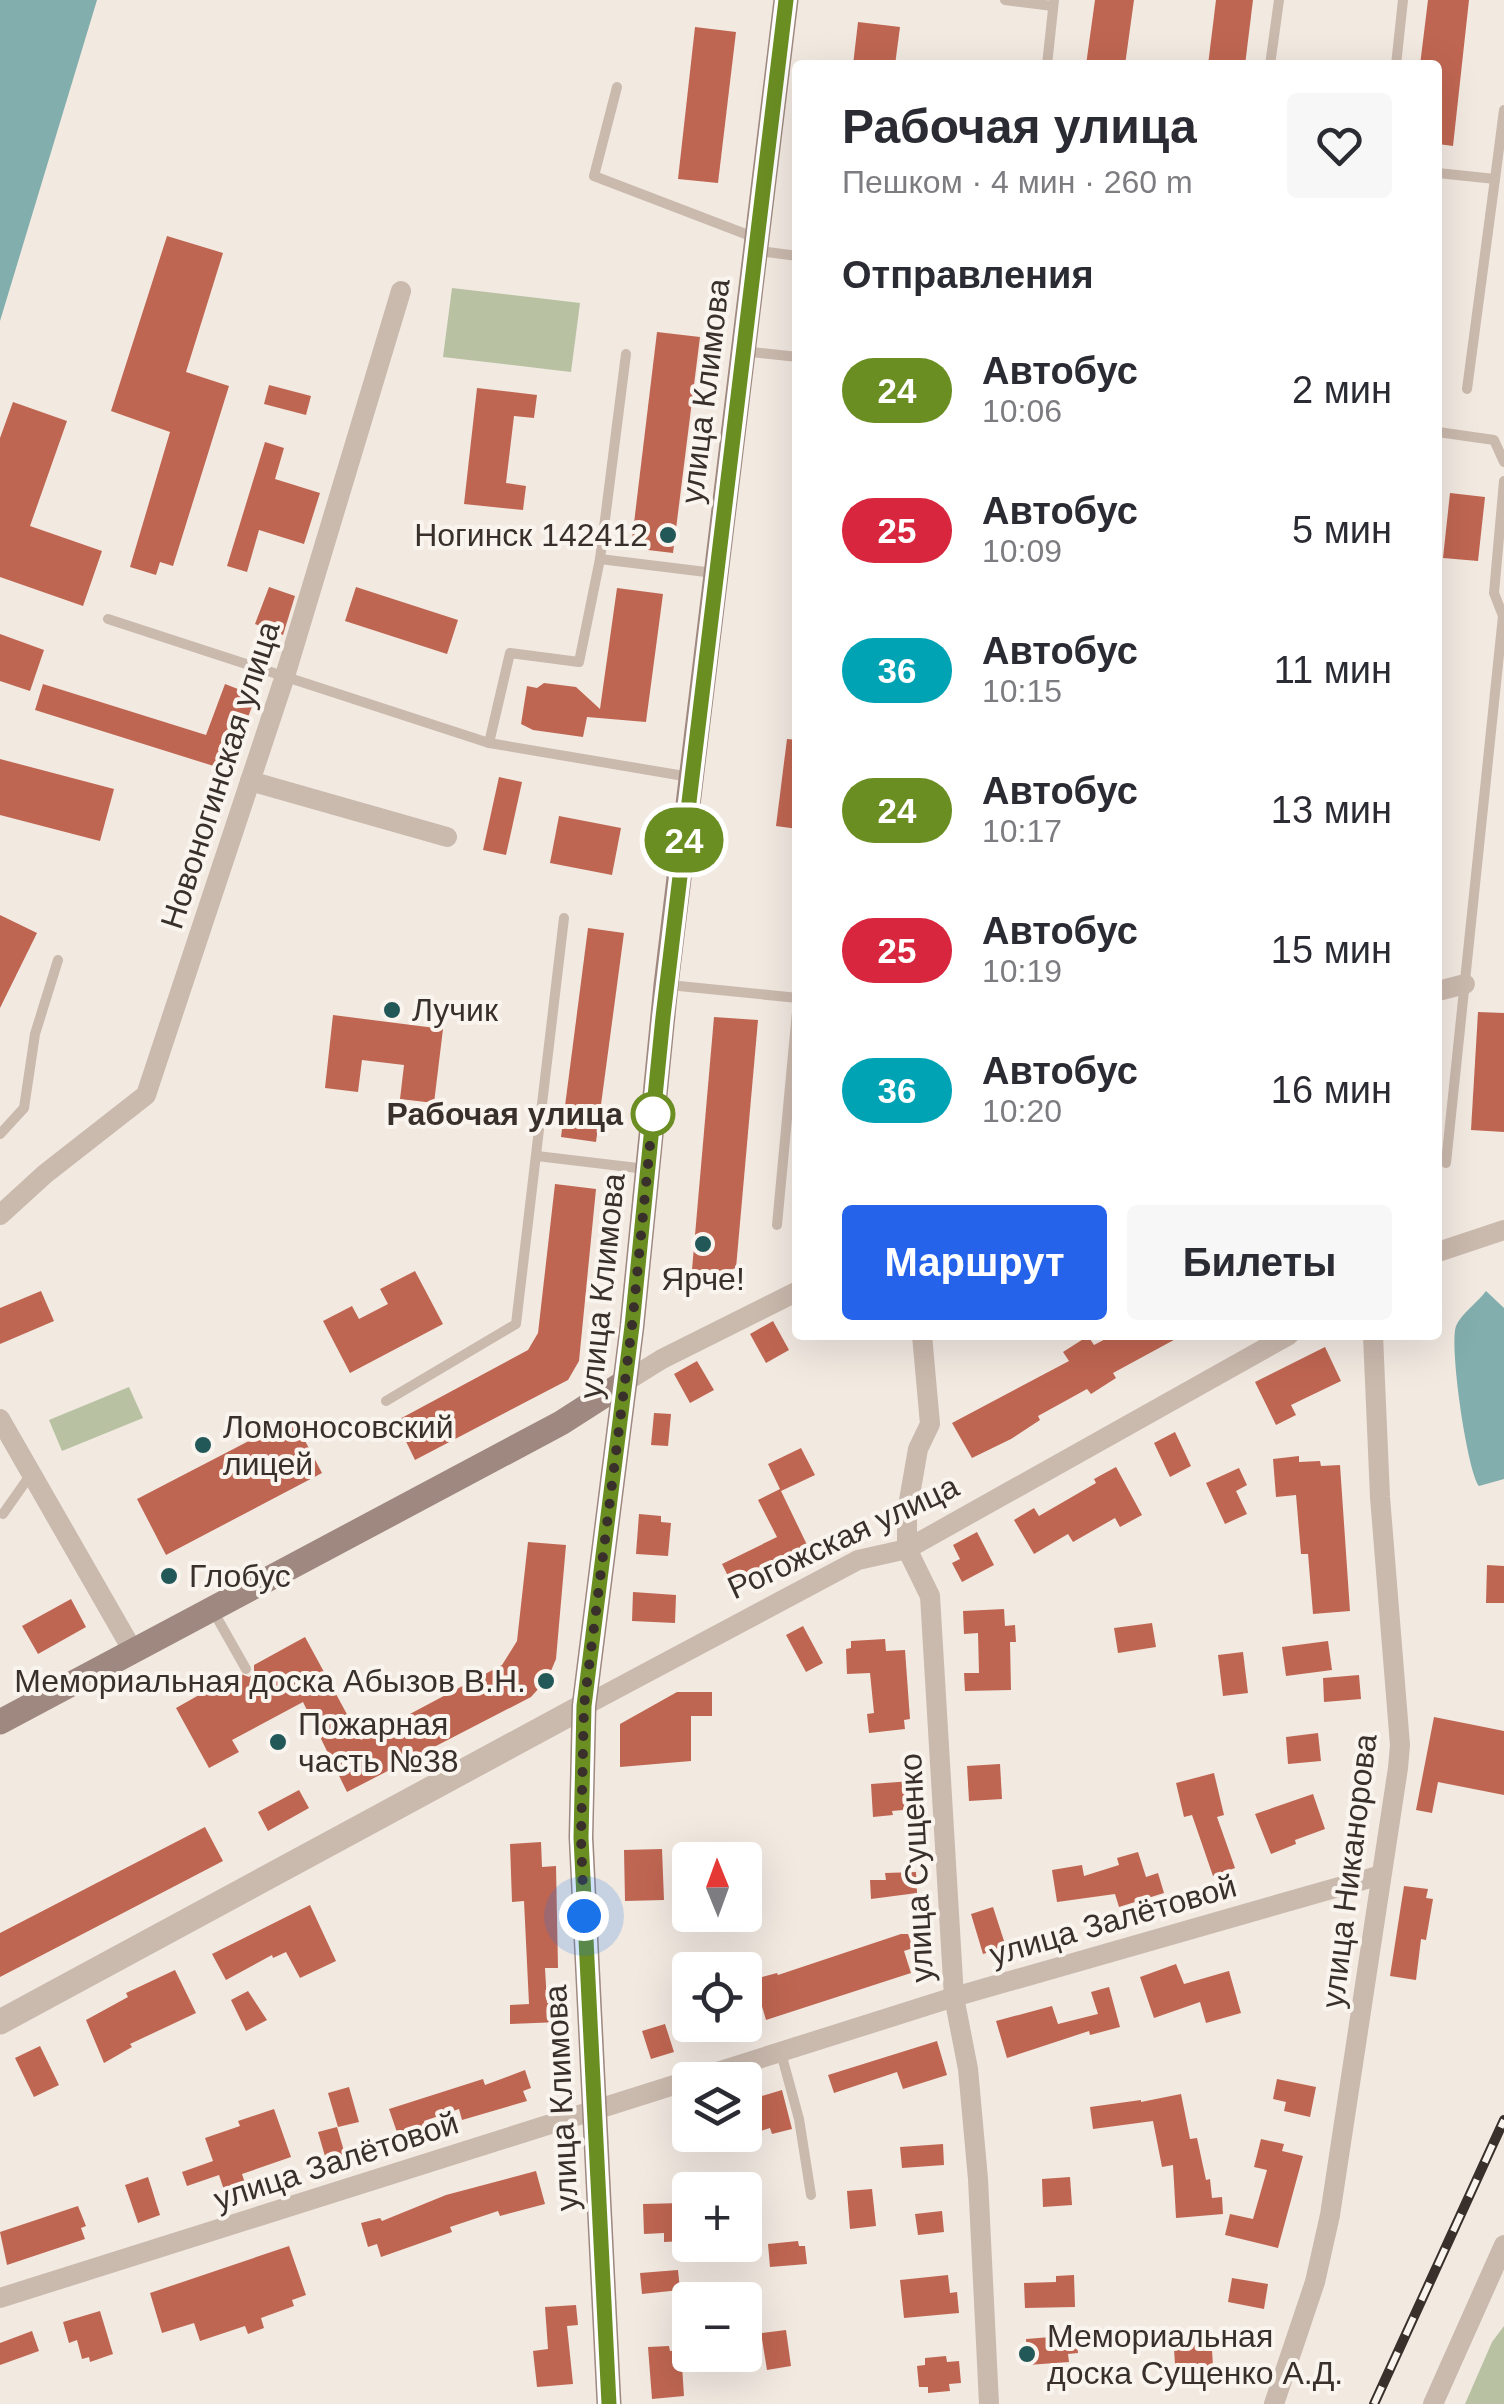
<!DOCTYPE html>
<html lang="ru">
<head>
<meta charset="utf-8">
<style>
	:root { --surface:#fff; --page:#f7f7f7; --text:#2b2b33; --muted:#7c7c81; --accent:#2563eb }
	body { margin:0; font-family:Helvetica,sans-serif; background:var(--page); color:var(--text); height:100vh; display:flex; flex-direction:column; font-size:38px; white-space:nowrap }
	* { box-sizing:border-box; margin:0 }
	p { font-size:32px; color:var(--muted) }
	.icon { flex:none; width:55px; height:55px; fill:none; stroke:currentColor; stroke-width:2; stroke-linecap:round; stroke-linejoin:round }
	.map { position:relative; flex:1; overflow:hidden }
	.side { position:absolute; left:792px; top:60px; width:650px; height:1280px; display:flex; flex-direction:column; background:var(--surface); border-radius:10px; box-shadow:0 10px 40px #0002 }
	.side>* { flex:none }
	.badge { padding:0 20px; border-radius:32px; font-size:35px; line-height:65px }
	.needle { width:65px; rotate:359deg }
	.fabs { position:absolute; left:672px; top:1842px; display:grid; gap:20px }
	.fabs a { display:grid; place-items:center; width:90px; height:90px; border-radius:10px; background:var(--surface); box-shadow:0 10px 40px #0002; font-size:50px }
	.you { position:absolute; width:50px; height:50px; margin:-25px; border:8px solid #fff; border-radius:50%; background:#1a73e8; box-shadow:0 0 0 15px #1a73e833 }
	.map>.badge { position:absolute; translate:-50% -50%; box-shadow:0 0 0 5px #fff }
	h2 { padding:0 50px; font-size:38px; line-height:90px }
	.round { display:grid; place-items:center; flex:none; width:105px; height:105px; border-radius:10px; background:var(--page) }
	.overview { display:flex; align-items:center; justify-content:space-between; height:170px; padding:0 50px }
	h1 { font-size:48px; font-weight:700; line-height:75px }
	.cta { display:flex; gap:20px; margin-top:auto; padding:20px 50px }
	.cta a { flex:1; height:115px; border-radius:10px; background:var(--accent); color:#fff; font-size:40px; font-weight:700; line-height:115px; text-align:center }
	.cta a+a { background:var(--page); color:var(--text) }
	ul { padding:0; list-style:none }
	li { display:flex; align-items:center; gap:30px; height:140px; padding:0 50px }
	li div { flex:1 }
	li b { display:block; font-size:38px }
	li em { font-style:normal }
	li .badge { min-width:110px; font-weight:700; text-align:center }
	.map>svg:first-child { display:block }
</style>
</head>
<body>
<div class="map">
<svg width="1504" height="2404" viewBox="0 0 1504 2404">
	<rect width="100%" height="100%" fill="#f2e9e1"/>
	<g fill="#b8c1a2">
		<path d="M452 288 580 303 571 372 443 357Z"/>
		<path d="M129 1387 143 1418 62 1451 49 1420Z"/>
		<path d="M1504 2326V2404H1465L1492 2342Z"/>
	</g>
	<g fill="#82aead">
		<path d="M0 0H97L0 321Z"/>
		<path d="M1486 1291 1504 1308V1479L1479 1486C1467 1470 1449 1346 1456 1326 1461 1314 1478 1302 1486 1291Z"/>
	</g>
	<g fill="#bf6652">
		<path d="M1095 0H1134L1125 65H1086Z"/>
		<path d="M1216 0H1253L1245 65H1208Z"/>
		<path d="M1428 0H1469L1453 146 1438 144V65H1420Z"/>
		<path d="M858 22 900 27 895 65H853Z"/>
		<path d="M695 27 736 32 718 183 678 179Z"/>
		<path d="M167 236 223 253 186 372 229 386 173 566 160 562 156 575 130 567 170 432 111 411Z"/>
		<path d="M657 332 700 337 673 553 631 548Z"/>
		<path d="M269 385 311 396 306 415 264 404Z"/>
		<path d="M477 388 537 395 534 418 514 416 506 483 526 486 523 510 464 504Z"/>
		<path d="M13 402 67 421 30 526 102 551 83 606 0 577V438Z"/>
		<path d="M265 442 284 448 275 479 320 493 304 544 259 530 247 572 227 566Z"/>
		<path d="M1450 493 1485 497 1478 561 1443 558Z"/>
		<path d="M269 587 295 596 283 635 255 624Z"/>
		<path d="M356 587 458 620 447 654 345 621Z"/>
		<path d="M617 588 663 594 646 722 587 717 583 737 533 730 521 724 527 686 537 688 544 683 576 687 600 709Z"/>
		<path d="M0 634 44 650 30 691 0 681Z"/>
		<path d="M43 684 206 735 225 684 256 696 237 746 228 742 220 768 35 710Z"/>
		<path d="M787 739 798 740V829L776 826Z"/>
		<path d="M0 759 114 789 100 841 0 815Z"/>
		<path d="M499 777 522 782 506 855 483 850Z"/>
		<path d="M559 816 621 828 612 875 550 863Z"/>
		<path d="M0 915 37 933 0 1008Z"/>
		<path d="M588 928 624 933 596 1142 561 1137Z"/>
		<path d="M1478 1012 1504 1013V1132L1471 1130Z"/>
		<path d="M333 1015 443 1029 434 1103 400 1099 404 1065 362 1060 358 1092 325 1088Z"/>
		<path d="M714 1017 758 1020 736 1268 691 1281Z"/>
		<path d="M555 1184 596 1189 579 1361 568 1380 415 1460 396 1421 528 1350 538 1333Z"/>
		<path d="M415 1271 443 1324 350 1373 323 1321 352 1306 359 1319 388 1304 380 1289Z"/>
		<path d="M41 1291 54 1321 0 1344V1308Z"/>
		<path d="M773 1321 789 1350 766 1363 750 1334Z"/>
		<path d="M1113 1335H1183L1113 1373 1116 1378 1091 1394 1087 1389 1038 1416 1040 1420 1011 1439 972 1458 952 1423 1069 1361 1063 1352 1088 1336 1094 1345Z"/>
		<path d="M1325 1347 1341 1381 1291 1405 1296 1415 1276 1425 1255 1382Z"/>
		<path d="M697 1361 714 1390 690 1403 674 1374Z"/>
		<path d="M654 1413 671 1414 668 1446 651 1445Z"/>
		<path d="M293 1418 322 1473 166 1555 137 1499Z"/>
		<path d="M1175 1432 1191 1466 1170 1477 1154 1443Z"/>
		<path d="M801 1448 815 1475 781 1491 810 1551 734 1588 722 1564 777 1537 758 1500 780 1489 768 1464Z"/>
		<path d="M1299 1456V1462L1320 1461 1321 1466 1340 1465 1350 1611 1313 1614 1308 1554H1301L1296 1495 1276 1497 1273 1459Z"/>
		<path d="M1116 1467 1142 1515 1120 1527 1115 1518 1073 1542 1068 1534 1034 1554 1014 1520 1034 1508 1039 1516 1096 1483 1094 1479Z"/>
		<path d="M1239 1468 1247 1485 1236 1491 1247 1514 1225 1524 1206 1483Z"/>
		<path d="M639 1514 661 1516V1522L671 1523 668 1556 636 1554Z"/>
		<path d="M977 1532 994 1565 962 1582 952 1563 960 1559 953 1545Z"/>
		<path d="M528 1542 566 1545 556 1659 548 1678 531 1697 347 1792 303 1702 232 1740 239 1752 209 1768 176 1708 238 1673 249 1677 254 1673V1665L305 1637 361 1740 502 1665 517 1641Z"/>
		<path d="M1487 1565 1504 1566V1603H1486Z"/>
		<path d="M633 1592 676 1595 675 1623 632 1621Z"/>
		<path d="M71 1599 86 1627 38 1654 22 1626Z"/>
		<path d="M1004 1609 1005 1626 1015 1625 1016 1642H1010L1011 1690 965 1691 964 1673H979L978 1633 964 1634 963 1611Z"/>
		<path d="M1152 1623 1156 1647 1118 1653 1114 1628Z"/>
		<path d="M803 1626 823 1663 806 1672 786 1635Z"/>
		<path d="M885 1639 886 1651 905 1650 910 1719 904 1720 905 1729 869 1733 867 1714 874 1713 870 1673 847 1674 846 1649 851 1648V1641Z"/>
		<path d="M1328 1641 1332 1670 1286 1676 1282 1647Z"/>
		<path d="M1243 1652 1248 1693 1223 1696 1218 1655Z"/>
		<path d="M1359 1675 1361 1699 1324 1702 1323 1678Z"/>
		<path d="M677 1692H712V1716H691V1761L620 1767V1724Z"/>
		<path d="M1434 1717 1504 1731V1795L1438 1782 1432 1813 1416 1810Z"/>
		<path d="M1318 1733 1321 1761 1288 1764 1286 1737Z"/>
		<path d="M1000 1764 1002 1799 969 1801 967 1766Z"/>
		<path d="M1214 1773 1224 1815 1217 1817 1235 1868 1213 1876 1192 1815 1184 1817 1176 1783Z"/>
		<path d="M912 1781 914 1809 892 1811 893 1815 873 1817 871 1784Z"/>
		<path d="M299 1790 309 1808 268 1831 258 1812Z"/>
		<path d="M1313 1794 1325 1829 1295 1840 1296 1844 1271 1854 1255 1814Z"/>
		<path d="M205 1827 223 1861 0 1977V1933Z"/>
		<path d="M541 1842 542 1867 556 1866 558 1968H545L547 2003 559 2002 560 2022 510 2024V2005L529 2004 524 1901 512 1902 510 1844Z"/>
		<path d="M662 1849 664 1900 625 1901 624 1850Z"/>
		<path d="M1138 1852 1146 1877 1158 1873 1164 1893 1119 1907 1115 1894 1057 1902 1052 1870 1082 1865 1084 1876 1119 1865 1117 1858Z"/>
		<path d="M916 1872 917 1893 871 1899 870 1880H886L885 1873Z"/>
		<path d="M1404 1886 1428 1889 1426 1898 1433 1899 1426 1940 1421 1939 1416 1980 1390 1976Z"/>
		<path d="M310 1905 336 1961 300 1978 286 1952 273 1958 272 1955 226 1980 212 1954Z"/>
		<path d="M993 1907 1006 1947 983 1954 971 1914Z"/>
		<path d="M901 1934H908L913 1948 904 1951 911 1973 766 2020 754 1979 777 1973 778 1975Z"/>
		<path d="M1176 1964 1184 1984 1229 1971 1241 2013 1206 2023 1200 2002 1154 2018 1140 1977Z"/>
		<path d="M175 1970 196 2013 130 2044 132 2047 104 2063 86 2020 128 1997 126 1993Z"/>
		<path d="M1109 1987 1120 2027 1090 2035 1089 2031 1007 2058 996 2021 1052 2006 1058 2024 1098 2014 1091 1992Z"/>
		<path d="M248 1991 267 2020 246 2031 231 2000Z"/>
		<path d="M665 2024 674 2052 651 2059 642 2031Z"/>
		<path d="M937 2041 947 2075 903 2089 897 2072 834 2093 828 2075Z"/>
		<path d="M40 2046 59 2085 34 2097 15 2058Z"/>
		<path d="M525 2070 531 2088 523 2091 527 2101 462 2120 459 2109 424 2121 427 2131 400 2141 389 2109 483 2079 485 2085Z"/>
		<path d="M1277 2079 1316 2087 1310 2117 1284 2111 1286 2102 1273 2099Z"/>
		<path d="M349 2087 359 2122 338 2127 328 2093Z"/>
		<path d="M782 2090 792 2129 772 2134 770 2128 745 2136V2101Z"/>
		<path d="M1181 2094 1190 2139 1197 2138 1206 2180 1210 2179 1212 2198 1222 2197 1223 2214 1176 2218 1173 2165 1162 2167 1153 2121 1093 2129 1090 2107 1141 2100V2102Z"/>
		<path d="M274 2109 291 2157 242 2174 247 2189 226 2196 219 2175 187 2186 182 2172 213 2161 205 2138 240 2126 238 2121Z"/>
		<path d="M337 2127 346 2158 327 2163 318 2132Z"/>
		<path d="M1261 2139 1284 2144 1282 2151 1303 2156 1278 2248 1225 2235 1230 2214 1253 2219 1267 2170 1254 2167Z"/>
		<path d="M943 2144 944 2165 902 2168 900 2147Z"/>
		<path d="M536 2171 545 2204 500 2216 498 2211 450 2227 452 2232 381 2257 377 2244 368 2247 361 2223 380 2218 382 2221 446 2195Z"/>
		<path d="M148 2177 160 2215 138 2223 125 2185Z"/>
		<path d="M1070 2177 1072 2205 1043 2207 1042 2179Z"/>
		<path d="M872 2189 876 2226 850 2229 847 2191Z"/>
		<path d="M683 2203 684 2241 664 2242V2233L644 2234 643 2204Z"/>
		<path d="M78 2206 86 2226 81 2228 85 2239 7 2265 0 2232Z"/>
		<path d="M942 2211 944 2232 918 2235 915 2214Z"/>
		<path d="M798 2241 799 2246H805L807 2264 770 2267 768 2244Z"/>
		<path d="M289 2246 306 2295 292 2300 294 2306 261 2318 264 2328 248 2334 245 2326 200 2341 194 2323 162 2333 150 2293Z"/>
		<path d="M678 2270 680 2290 642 2294 640 2273Z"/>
		<path d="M948 2275 950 2293 957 2292 959 2313 904 2318 900 2280Z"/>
		<path d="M1074 2275 1075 2307 1025 2308 1024 2283 1056 2282V2276Z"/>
		<path d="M1232 2278 1268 2284 1264 2309 1228 2302Z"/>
		<path d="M576 2305 578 2325 567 2326 573 2384 537 2387 533 2351 548 2349 545 2307Z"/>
		<path d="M100 2311 113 2354 90 2362 89 2357 82 2359 77 2340 69 2343 63 2322Z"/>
		<path d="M786 2330 791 2366 767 2370 761 2333Z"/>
		<path d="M32 2331 39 2351 0 2365V2343Z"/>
		<path d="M1211 2332 1213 2367 1192 2368V2363L1175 2364 1173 2334Z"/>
		<path d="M1076 2335 1078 2353 1068 2354 1069 2362 1028 2365 1026 2339Z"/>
		<path d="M669 2346 670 2351 681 2350 684 2396 652 2399 648 2347Z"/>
		<path d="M946 2356 947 2362 959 2361 961 2383 949 2384 950 2391 928 2393V2387H919L917 2366 925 2365V2358Z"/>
	</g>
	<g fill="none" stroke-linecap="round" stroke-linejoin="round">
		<g stroke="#cab9ad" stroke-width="10">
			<path d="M1005 0 1053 6"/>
			<path d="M1047 65 1054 0"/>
			<path d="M1270 65 1279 0"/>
			<path d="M1396 65 1403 0"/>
			<path d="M617 87 594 176 756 238"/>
			<path d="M1438 173 1495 179 1504 110"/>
			<path d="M759 251 798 256"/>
			<path d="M742 351 798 357"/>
			<path d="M626 354 600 559 714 573"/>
			<path d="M1467 389 1495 179"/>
			<path d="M1438 432 1494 440 1504 462"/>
			<path d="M600 559 579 662 510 653 489 743 690 777"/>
			<path d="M108 619 489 743"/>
			<path d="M669 985 798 998"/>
			<path d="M0 1134 24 1108 35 1034 58 960"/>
			<path d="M537 1156 646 1169"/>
			<path d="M1446 1163 1503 616 1494 593 1504 481"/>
			<path d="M777 1225 798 1001"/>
			<path d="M386 1401 516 1324 564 918"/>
			<path d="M3 1514 31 1474"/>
			<path d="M212 1609 246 1669"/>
			<path d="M781 2053 799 2119 811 2195"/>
		</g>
		<g stroke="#cab9ad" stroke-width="20">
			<path d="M250 781 447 837"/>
			<path d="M1438 991 1465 984"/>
			<path d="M0 1215 45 1174 146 1095 285 676 401 291"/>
			<path d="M1438 1252 1504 1230"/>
			<path d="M922 1335 930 1424 918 1449 907 1512V1549L930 1596 954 1997 968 2069 978 2179 989 2404"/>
			<path d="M625 1382 662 1359 798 1291"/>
			<path d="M0 1419 133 1651"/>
			<path d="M584 1706 858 1560 907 1549 1289 1335"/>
			<path d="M692 2080 954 1997 1381 1875"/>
			<path d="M0 2298 690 2080"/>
			<path d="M1274 2404 1315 2282 1330 2215 1398 1768 1400 1745 1380 1497 1373 1335"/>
			<path d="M1433 2404 1504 2245"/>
		</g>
		<path stroke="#cab9ad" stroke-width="25" d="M0 2022 584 1706"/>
		<g stroke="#9e887f" stroke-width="25">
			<path d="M0 1722 561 1423 625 1382"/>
			<path d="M609 2404 581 1837 584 1706 632 1326 666 985 786 0"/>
		</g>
		<g stroke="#392f2b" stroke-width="10">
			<path id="rail" d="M1374 2404 1504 2120"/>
		</g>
		<use href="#rail" stroke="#faf4ee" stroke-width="6" stroke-dasharray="19" stroke-linecap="butt"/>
	</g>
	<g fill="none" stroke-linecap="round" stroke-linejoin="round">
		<g stroke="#fff" stroke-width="22">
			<path id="line" d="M609 2404 581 1838 584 1706 632 1326 663 1017 786 0"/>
		</g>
		<use href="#line" stroke="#6b8e23" stroke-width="15"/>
		<path stroke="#392f2b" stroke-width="10" stroke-dasharray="0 18" d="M584 1916 581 1838 584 1706 632 1326 653 1114"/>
	</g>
	<g fill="#235859" stroke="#faf4ee" stroke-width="4">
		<circle cx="668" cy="535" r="10"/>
		<circle cx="392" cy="1010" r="10"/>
		<circle cx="703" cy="1244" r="10"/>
		<circle cx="203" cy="1445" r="10"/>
		<circle cx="169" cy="1576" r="10"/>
		<circle cx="546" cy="1681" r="10"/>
		<circle cx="278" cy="1742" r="10"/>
		<circle cx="1027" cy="2354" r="10"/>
	</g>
	<circle fill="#fff" stroke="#6b8e23" stroke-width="5" cx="653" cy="1114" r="20"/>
	<g text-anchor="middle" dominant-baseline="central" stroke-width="8" stroke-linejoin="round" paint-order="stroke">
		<g font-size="32" fill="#392f2b" stroke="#faf4ee">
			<text transform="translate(705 391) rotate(-83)">улица Климова</text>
			<text transform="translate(220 775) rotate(-72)">Новоногинская улица</text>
			<text transform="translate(602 1286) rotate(-84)">улица Климова</text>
			<text transform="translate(843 1537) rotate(-25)">Рогожская улица</text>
			<text transform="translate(916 1868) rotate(-93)">улица Сущенко</text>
			<text transform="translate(1349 1871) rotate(-83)">улица Никанорова</text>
			<text transform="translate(1113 1920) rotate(-16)">улица Залётовой</text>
			<text transform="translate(561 2098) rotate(-93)">улица Климова</text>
			<text transform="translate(336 2161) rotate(-18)">улица Залётовой</text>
		</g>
		<g font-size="32" fill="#392f2b" stroke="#faf4ee" text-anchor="start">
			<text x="648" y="535" text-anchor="end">Ногинск 142412</text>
			<text x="412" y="1010">Лучик</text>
			<text x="703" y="1279" text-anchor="middle">Ярче!</text>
			<text x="223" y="1427">Ломоносовский<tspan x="223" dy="37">лицей</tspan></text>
			<text x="189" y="1576">Глобус</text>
			<text x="526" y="1681" text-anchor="end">Мемориальная доска Абызов В.Н.</text>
			<text x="298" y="1724">Пожарная<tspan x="298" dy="37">часть №38</tspan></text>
			<text x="1047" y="2336">Мемориальная<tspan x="1047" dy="37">доска Сущенко А.Д.</tspan></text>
		</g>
		<g font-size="32" font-weight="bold" fill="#392f2b" stroke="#faf4ee" text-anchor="end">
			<text x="623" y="1114">Рабочая улица</text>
		</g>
	</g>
</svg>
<div class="fabs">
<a><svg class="needle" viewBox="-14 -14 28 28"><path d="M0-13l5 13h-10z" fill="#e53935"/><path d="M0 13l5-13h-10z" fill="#7c7c81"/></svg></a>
<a><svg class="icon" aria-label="locate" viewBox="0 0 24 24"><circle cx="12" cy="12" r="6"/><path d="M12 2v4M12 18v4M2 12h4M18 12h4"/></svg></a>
<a><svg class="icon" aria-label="layers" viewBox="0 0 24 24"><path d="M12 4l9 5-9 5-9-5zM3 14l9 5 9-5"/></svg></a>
<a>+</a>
<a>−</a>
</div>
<div class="you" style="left:584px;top:1916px"></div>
<b class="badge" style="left:684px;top:840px;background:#6b8e23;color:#fff">24</b>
<section class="side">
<div class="overview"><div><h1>Рабочая улица</h1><p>Пешком · 4 мин · 260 m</p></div><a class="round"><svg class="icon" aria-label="heart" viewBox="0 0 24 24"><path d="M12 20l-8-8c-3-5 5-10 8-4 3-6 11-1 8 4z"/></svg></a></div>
<h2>Отправления</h2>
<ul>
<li><span class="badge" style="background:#6b8e23;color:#fff">24</span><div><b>Автобус</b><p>10:06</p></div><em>2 мин</em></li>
<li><span class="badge" style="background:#d7263d;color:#fff">25</span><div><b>Автобус</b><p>10:09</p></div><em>5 мин</em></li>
<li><span class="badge" style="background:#00a3b4;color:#fff">36</span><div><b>Автобус</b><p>10:15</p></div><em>11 мин</em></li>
<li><span class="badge" style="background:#6b8e23;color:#fff">24</span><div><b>Автобус</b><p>10:17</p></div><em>13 мин</em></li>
<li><span class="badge" style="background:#d7263d;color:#fff">25</span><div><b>Автобус</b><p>10:19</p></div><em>15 мин</em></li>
<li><span class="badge" style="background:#00a3b4;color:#fff">36</span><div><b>Автобус</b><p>10:20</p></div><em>16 мин</em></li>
</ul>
<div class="cta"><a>Маршрут</a><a>Билеты</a></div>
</section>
</div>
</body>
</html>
